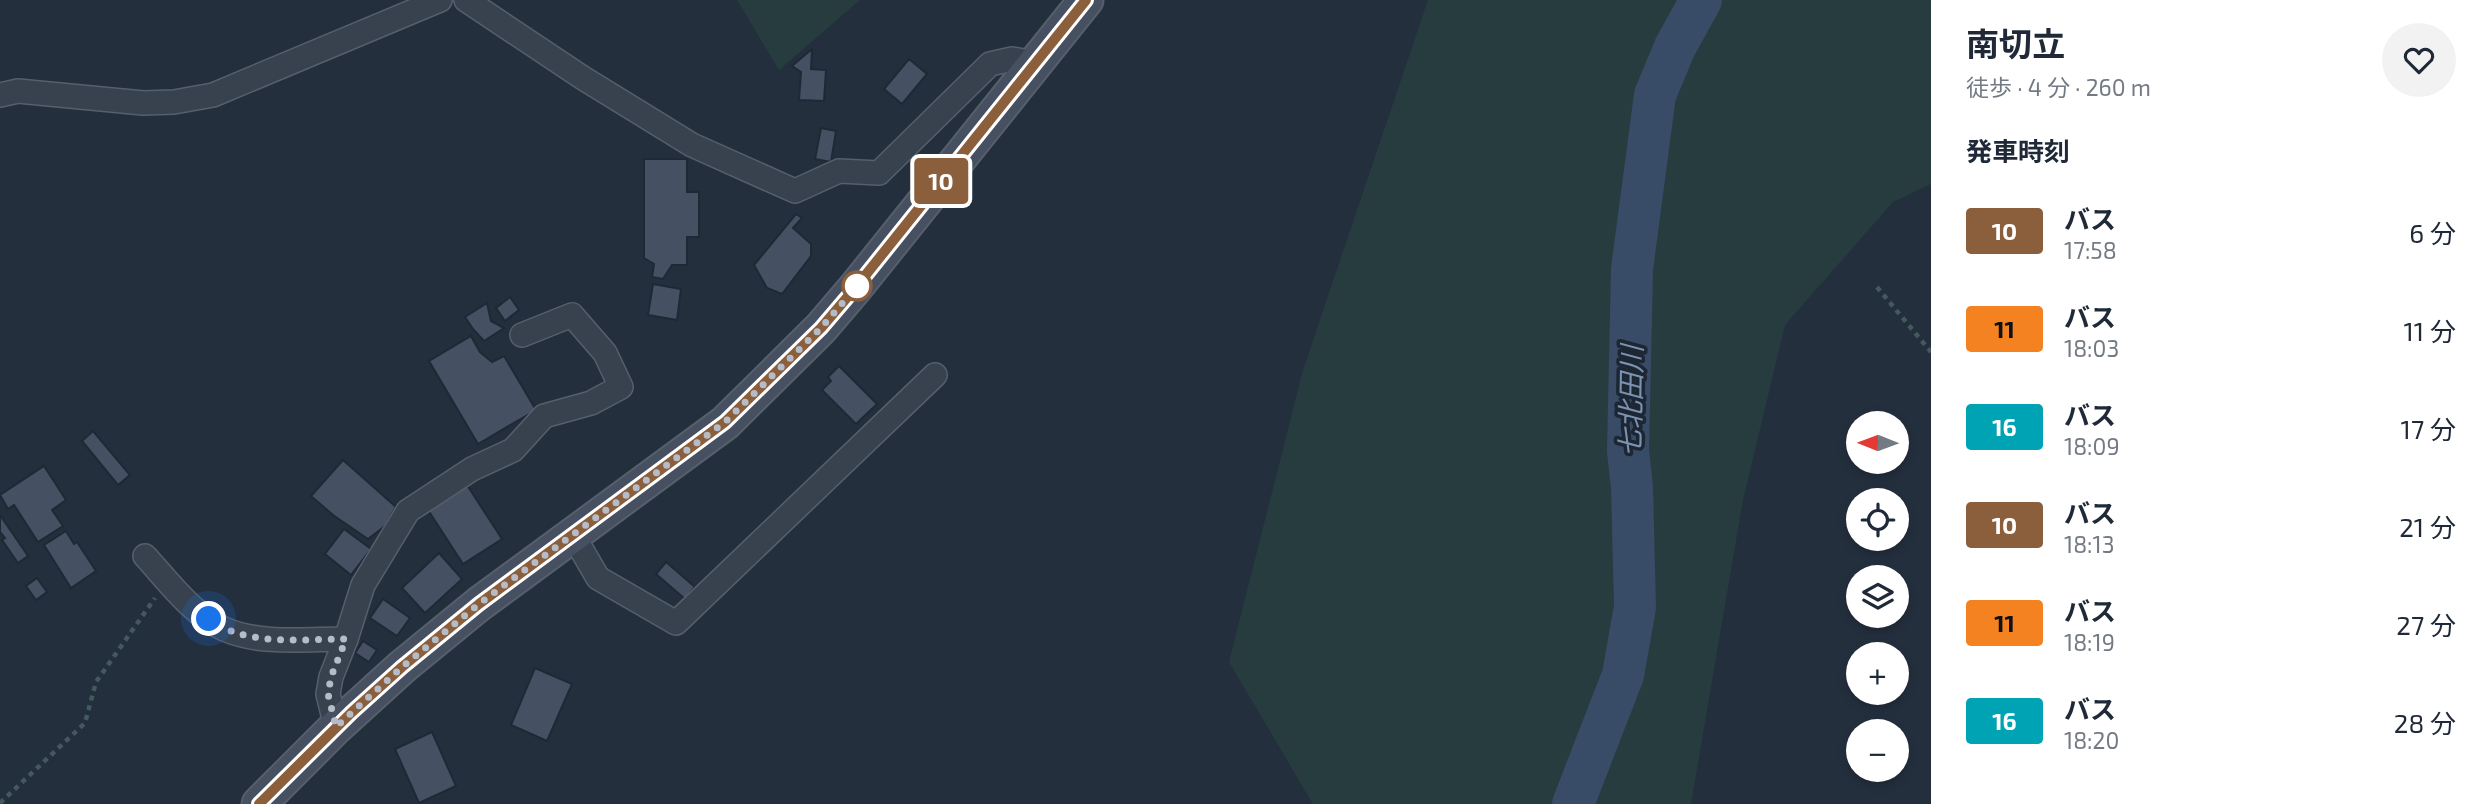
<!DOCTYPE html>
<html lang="ja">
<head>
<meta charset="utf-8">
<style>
	:root { --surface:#fff; --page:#f2f2f3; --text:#1f2937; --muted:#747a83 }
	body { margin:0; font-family:"Exo 2","Noto Sans JP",sans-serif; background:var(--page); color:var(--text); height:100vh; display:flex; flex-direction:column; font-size:26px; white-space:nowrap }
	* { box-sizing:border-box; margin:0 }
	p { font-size:23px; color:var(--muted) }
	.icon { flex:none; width:38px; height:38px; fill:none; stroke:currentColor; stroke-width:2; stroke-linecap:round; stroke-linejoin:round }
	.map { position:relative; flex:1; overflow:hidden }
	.sheet { display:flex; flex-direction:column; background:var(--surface); width:560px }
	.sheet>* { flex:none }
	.badge { padding:0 14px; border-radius:5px; font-size:24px; line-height:46px }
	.needle { width:46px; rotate:271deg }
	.buttons { position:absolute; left:1846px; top:411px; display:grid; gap:14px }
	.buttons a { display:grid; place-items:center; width:63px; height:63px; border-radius:50%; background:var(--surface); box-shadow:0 4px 10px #0003; font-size:35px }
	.you { position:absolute; width:35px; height:35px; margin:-18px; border:5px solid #fff; border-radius:50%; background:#1a73e8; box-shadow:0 0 0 10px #1a73e833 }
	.map>.badge { position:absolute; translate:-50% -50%; box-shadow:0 0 0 4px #fff }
	h2 { padding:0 35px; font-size:26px; line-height:63px }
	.round { display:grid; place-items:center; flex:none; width:74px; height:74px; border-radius:37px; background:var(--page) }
	.summary { display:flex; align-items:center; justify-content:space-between; height:119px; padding:0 35px }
	h1 { font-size:33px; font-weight:700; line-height:52px }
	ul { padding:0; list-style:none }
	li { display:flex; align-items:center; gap:21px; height:98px; padding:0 35px }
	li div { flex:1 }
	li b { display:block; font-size:26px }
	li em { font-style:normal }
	li .badge { min-width:77px; font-weight:700; text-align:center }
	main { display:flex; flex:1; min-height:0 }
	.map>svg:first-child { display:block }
</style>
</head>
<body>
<main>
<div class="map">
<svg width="1931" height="804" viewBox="0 0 1931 804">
	<rect width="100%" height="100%" fill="#242f3e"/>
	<g fill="#263c3f">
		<path d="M737 0H860L779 70Z"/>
		<path d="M1428 0H1931V184L1893 202 1785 325 1743 500 1691 804H1313L1229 662 1303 370Z"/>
	</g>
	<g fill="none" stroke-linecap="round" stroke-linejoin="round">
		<path stroke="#394c67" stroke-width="42" d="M1573 804 1623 675 1635 607 1632 487 1628 451 1632 269 1655 95 1675 47 1701 0"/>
	</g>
	<g fill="#455162" stroke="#1f2835" stroke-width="2">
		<path d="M812 49 811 69 826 70 824 101 799 100 801 72 792 66Z"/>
		<path d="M909 59 927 74 902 104 884 89Z"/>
		<path d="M821 128 836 131 831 162 815 159Z"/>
		<path d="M644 159H687V192H699V237H687V265H672L663 279 652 277 654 264 644 258Z"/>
		<path d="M796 214 802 218 793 228 811 244V256L782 294 767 288 754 265Z"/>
		<path d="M653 284 681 289 677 320 648 315Z"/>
		<path d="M510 297 519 310 505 321 496 308Z"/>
		<path d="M487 303 491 321 504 328 484 341 473 329 465 317Z"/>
		<path d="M471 336 480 352 492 362 504 356 536 410 478 444 429 361Z"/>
		<path d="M839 366 877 404 856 424 822 390 831 381 828 377Z"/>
		<path d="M93 431 130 475 118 485 82 441Z"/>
		<path d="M343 460 396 507 385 526 368 539 333 515 311 496Z"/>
		<path d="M44 466 66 500 52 510 63 526 38 542 14 505 8 509 0 495Z"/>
		<path d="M467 485 502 539 463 564 428 510Z"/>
		<path d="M0 515 28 556 18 563 2 540 5 538 0 532Z"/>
		<path d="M344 529 371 549 351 575 325 554Z"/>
		<path d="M66 531 74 544 77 542 96 571 71 588 44 545Z"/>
		<path d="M439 553 462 579 425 613 402 588Z"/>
		<path d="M666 562 695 587 685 599 656 574Z"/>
		<path d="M37 578 47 592 36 600 26 586Z"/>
		<path d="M383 599 410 618 397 636 370 618Z"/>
		<path d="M363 641 377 650 369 662 355 653Z"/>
		<path d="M535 668 572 684 547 741 511 725Z"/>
		<path d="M432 732 456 786 419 803 395 749Z"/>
	</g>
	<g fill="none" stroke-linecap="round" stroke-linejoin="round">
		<g stroke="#565f6c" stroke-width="26">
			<g id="street">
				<path d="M466 0 583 78 692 145 795 191 839 171 879 173 990 64 1012 59 1036 63"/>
				<path d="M0 95 18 91 143 103 174 102 213 95 440 0"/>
				<path d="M573 535 598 578 676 623 935 375"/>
				<path d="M145 556C168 581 193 615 224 629 260 645 307 639 346 639L331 677 328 694 336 727"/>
				<path d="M346 639 363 585 408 511 472 469 513 450 544 416 591 403 621 387 605 353 572 315 522 335"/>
			</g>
		</g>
		<g stroke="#565f6c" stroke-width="37">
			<path id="secondary" d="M259 804 336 727 402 667 479 604 725 423 821 328 856 287 1086 0"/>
		</g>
		<g stroke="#44595c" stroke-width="4.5" stroke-dasharray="5 5" stroke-linecap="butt">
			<path d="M1877 287 1931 352"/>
			<path d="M0 803 85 723 96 682 155 598"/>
		</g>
		<use href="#street" stroke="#38414e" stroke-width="23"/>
		<use href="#secondary" stroke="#465061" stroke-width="33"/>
	</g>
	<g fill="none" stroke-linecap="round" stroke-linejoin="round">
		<g stroke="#fff" stroke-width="16">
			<path id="line" d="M259 804 352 712 402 667 479 604 725 422 821 328 856 287 1086 0"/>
		</g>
		<use href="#line" stroke="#8b5e3c" stroke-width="10"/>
		<path stroke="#b4bcc9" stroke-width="7" stroke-dasharray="0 12.6" d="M209 619C247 647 301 639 346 639L331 677 328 694 336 727 402 667 479 604 725 422 821 328 857 286"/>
	</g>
	<circle fill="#fff" stroke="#8b5e3c" stroke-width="3.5" cx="857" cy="286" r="14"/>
	<g text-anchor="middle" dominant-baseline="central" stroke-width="7" stroke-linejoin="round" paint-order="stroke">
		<g font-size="28" font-style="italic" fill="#7c92b1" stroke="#1d2633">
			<text transform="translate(1630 401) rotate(-89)">七北田川</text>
		</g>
	</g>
</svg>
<div class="buttons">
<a><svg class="needle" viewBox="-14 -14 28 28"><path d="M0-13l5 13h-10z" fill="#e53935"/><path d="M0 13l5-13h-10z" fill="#747a83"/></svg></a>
<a><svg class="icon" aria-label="locate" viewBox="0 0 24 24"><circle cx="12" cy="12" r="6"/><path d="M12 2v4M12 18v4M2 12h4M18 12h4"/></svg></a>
<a><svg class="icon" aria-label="layers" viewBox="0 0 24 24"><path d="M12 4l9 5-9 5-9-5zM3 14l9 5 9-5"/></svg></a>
<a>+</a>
<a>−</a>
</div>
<div class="you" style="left:209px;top:619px"></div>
<b class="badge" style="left:941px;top:181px;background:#8b5e3c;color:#fff">10</b>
</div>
<section class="sheet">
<div class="summary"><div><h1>南切立</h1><p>徒歩 · 4 分 · 260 m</p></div><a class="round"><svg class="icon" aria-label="heart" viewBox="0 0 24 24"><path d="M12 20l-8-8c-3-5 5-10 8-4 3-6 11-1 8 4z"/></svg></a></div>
<h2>発車時刻</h2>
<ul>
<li><span class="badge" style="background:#8b5e3c;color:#fff">10</span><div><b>バス</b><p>17:58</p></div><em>6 分</em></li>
<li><span class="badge" style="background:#f58220;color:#111">11</span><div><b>バス</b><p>18:03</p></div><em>11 分</em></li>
<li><span class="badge" style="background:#00a3b4;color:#fff">16</span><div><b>バス</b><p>18:09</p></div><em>17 分</em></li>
<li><span class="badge" style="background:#8b5e3c;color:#fff">10</span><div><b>バス</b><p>18:13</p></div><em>21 分</em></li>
<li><span class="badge" style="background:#f58220;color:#111">11</span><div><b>バス</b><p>18:19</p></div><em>27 分</em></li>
<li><span class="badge" style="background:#00a3b4;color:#fff">16</span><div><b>バス</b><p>18:20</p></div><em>28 分</em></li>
</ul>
</section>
</main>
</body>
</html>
